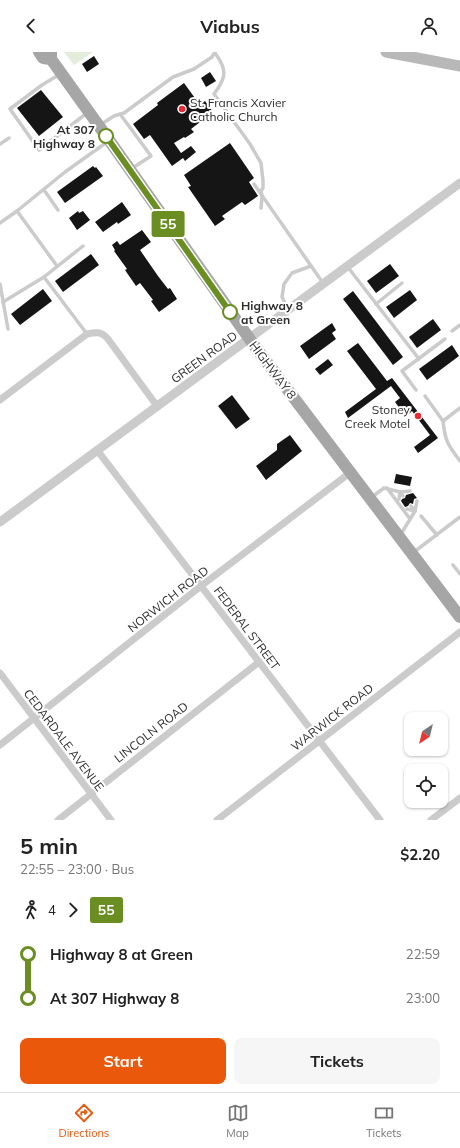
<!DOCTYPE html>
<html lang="en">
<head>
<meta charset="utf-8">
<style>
	:root { --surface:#fff; --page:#f6f6f6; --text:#222; --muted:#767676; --line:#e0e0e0; --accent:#ea580c }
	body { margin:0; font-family:Mulish,sans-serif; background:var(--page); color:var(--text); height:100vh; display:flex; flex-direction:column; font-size:15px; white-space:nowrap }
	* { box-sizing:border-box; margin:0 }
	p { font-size:13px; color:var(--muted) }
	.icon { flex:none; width:22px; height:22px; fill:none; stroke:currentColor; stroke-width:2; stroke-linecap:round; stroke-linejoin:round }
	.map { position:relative; height:768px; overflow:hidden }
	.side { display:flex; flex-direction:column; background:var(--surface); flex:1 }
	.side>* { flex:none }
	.badge { padding:0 8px; border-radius:3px; font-size:14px; line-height:26px }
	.needle { width:26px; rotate:215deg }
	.fabs { position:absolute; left:404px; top:660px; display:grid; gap:8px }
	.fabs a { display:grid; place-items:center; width:44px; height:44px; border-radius:8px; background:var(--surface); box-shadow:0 1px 3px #0004; font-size:20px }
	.map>.badge { position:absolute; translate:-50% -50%; box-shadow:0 0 0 2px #fff }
	.legs { display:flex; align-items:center; gap:6px; height:44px; padding:0 20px; font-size:13px }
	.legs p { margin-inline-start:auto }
	.overview { display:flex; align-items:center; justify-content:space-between; height:68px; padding:0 20px }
	h1 { font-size:22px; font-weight:700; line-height:30px }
	.button { display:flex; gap:8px; margin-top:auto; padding:8px 20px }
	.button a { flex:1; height:46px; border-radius:8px; background:var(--accent); color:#fff; font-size:16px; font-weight:700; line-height:46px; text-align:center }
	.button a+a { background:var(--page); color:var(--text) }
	ul { padding:0 20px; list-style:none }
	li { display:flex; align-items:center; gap:14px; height:44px; font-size:15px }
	li i { display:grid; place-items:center; width:6px; height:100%; margin:0 5px; background:currentColor }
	li i::after { content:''; width:10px; height:10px; margin:-5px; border:3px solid; border-radius:50%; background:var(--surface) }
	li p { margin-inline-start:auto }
	li:first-child i { background:linear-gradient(#0000 50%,currentColor 0) }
	li:last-child i { background:linear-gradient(currentColor 50%,#0000 0) }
	header { display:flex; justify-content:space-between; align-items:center; height:52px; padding:0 20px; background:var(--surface); font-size:18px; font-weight:700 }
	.dock { display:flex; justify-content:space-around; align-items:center; height:56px; border-top:1px solid var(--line); background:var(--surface); font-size:11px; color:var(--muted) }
	.dock a { display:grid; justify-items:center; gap:2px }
	.dock .active { color:var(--accent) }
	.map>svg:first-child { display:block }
</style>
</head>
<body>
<header><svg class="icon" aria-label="back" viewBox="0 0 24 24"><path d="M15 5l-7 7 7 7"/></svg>Viabus<svg class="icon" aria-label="person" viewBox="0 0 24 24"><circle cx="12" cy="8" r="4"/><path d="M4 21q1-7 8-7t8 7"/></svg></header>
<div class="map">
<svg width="460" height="768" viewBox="0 0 460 768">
	<rect width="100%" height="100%" fill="#fff"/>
	<path fill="#e4ecdb" d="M64 0H93L74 13Z"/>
	<g fill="#151515">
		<path d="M94 4 99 12 87 20 82 12Z"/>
		<path d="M210 20 216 29 206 35 201 26Z"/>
		<path d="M184 31 200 53 205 49 213 60 191 77 194 80 185 86 184 85 174 91 181 101 191 94 196 100 185 109 183 106 172 114 150 83 144 87 133 72 158 53 157 51Z"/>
		<path d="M41 38 63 65 39 84 17 56Z"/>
		<path d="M230 91 254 126 249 130 258 144 245 153 242 150 222 164 225 167 215 174 188 135 191 134 184 123Z"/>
		<path d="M93 114 95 116 96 115 103 124 65 151 57 140Z"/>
		<path d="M122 150 131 163 118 172 117 170 103 180 95 170Z"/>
		<path d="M78 159 79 161 83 159 90 168 77 178 69 166Z"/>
		<path d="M142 178 151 190 140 198 158 224 168 237 170 236 177 247 159 260 151 249 153 248 140 231 136 234 125 218 127 217 114 199 115 198 112 193 117 189 120 193Z"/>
		<path d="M91 202 99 213 63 240 55 229Z"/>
		<path d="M390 212 399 224 376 241 367 229Z"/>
		<path d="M43 237 52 249 20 273 11 262Z"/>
		<path d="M410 238 417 248 394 266 386 255Z"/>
		<path d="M353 239 403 305 393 313 343 247Z"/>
		<path d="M433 267 441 278 417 296 409 285Z"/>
		<path d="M332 271 336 278 332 281 336 287 309 307 300 294Z"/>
		<path d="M358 291 387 329 392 326 438 386 418 401 414 395 430 383 412 359 409 362 407 359 403 361 395 350 400 346 391 334 348 366 345 360 376 337 347 299Z"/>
		<path d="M452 293 459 304 427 328 419 317Z"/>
		<path d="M328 307 333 313 320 323 315 317Z"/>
		<path d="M232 343 250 367 236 377 218 354Z"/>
		<path d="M290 383 302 399 266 428 256 414 277 398V392Z"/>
		<path d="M396 422 412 425 410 434 394 431Z"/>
		<path d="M413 441 417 446 414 447 413 452 410 451 408 454 405 455 401 449 402 447 405 446 406 443Z"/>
	</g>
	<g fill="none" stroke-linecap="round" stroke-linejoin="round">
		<g stroke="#cbcbcb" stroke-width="3.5">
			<path d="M215 1C227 17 227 25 214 42L250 92 261 111 263 129V136L261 139 262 144 261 156"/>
			<path d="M60 22 42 33 10 57 39 98 87 61"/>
			<path d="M120 62 151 104 131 117"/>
			<path d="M100 73 114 64 124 61 173 25 194 17 212 5 215 0"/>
			<path d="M0 92 9 86"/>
			<path d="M254 132 323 231"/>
			<path d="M44 138 58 158"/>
			<path d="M17 159 57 214"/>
			<path d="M0 171 17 159 65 120 107 90"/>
			<path d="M347 214 419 307"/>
			<path d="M44 225 87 282"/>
			<path d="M0 232 8 277"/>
			<path d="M3 250 44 225 83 194"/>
			<path d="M376 252 402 231"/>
			<path d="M288 257 282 245 284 232 292 221 311 214"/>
			<path d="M452 279 460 273"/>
			<path d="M416 338 402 319 445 287"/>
			<path d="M425 344 443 369"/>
			<path d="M460 356 443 369C445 389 448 393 460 409"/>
			<path d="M387 436 410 467"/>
			<path d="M400 440 410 439"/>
			<path d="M372 445 384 436 400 440 403 444"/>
			<path d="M399 447 400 440"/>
			<path d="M407 457 415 459"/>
			<path d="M415 459 417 449"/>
			<path d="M421 464 437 483"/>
			<path d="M401 482 415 459 411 454"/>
			<path d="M414 500 460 465"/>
			<path d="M453 513 460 522"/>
		</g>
		<g stroke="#cbcbcb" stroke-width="7">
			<path d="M0 348 87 282C96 280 101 279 108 287L157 354"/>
			<path d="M97 398 380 768"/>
			<path d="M0 621 111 768"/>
			<path d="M0 693 201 534 351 420"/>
			<path d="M58 768 259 610"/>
			<path d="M217 768 460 580"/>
			<path d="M431 768 460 746"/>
		</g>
		<path stroke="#cbcbcb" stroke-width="9" d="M0 470 460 131"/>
		<path stroke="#b8b8b8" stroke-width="11" d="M386 0 460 14"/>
		<g stroke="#a6a6a6" stroke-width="12">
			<path d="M39 0 43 6 51 7"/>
			<path d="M51 0V7L109 88 256 296 460 565"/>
		</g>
	</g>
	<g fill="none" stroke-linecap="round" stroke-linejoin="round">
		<g stroke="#fff" stroke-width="9">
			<path id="line-1" d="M106 84 230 260"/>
		</g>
		<use href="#line-1" stroke="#6b8e23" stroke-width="6"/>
	</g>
	<g fill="#ea2b36" stroke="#fff" stroke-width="1.5">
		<circle cx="182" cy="57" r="4"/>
		<circle cx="418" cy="364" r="4"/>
	</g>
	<g fill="#fff" stroke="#6b8e23" stroke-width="2">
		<circle cx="106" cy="84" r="7"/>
		<circle cx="230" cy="260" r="7"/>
	</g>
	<g text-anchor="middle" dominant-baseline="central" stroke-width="4" stroke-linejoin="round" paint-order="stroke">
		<g font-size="12" fill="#2e2e2e" stroke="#fff" text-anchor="start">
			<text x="190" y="50">St. Francis Xavier<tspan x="190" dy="14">Catholic Church</tspan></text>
			<text x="410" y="357" text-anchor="end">Stoney<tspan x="410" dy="14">Creek Motel</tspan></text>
		</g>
		<g font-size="12" font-weight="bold" fill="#2e2e2e" stroke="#fff" text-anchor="end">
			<text x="95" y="77">At 307<tspan x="95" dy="14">Highway 8</tspan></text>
			<text x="241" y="253" text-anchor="start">Highway 8<tspan x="241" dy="14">at Green</tspan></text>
		</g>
		<g font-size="12" fill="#2e2e2e" stroke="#fff">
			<text transform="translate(204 305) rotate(-36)">GREEN ROAD</text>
			<text transform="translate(273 318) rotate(53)">HIGHWAY 8</text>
			<text transform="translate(168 547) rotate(-38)">NORWICH ROAD</text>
			<text transform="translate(247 576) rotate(53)">FEDERAL STREET</text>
			<text transform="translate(332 665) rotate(-38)">WARWICK ROAD</text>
			<text transform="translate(151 680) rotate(-38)">LINCOLN ROAD</text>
			<text transform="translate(64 688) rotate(53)">CEDARDALE AVENUE</text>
		</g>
	</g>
</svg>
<div class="fabs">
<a><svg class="needle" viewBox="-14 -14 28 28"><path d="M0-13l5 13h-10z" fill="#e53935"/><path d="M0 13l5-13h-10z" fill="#767676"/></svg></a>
<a><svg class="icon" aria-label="locate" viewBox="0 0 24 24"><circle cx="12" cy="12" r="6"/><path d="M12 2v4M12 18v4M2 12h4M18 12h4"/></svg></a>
</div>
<b class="badge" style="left:168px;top:172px;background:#6b8e23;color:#fff">55</b>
</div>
<section class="side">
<div class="overview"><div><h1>5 min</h1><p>22:55 – 23:00 · Bus</p></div><b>$2.20</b></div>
<div class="legs"><svg class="icon" aria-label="walk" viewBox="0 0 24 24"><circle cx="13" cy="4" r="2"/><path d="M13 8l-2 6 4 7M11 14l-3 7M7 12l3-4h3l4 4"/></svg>4<svg class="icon" aria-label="forward" viewBox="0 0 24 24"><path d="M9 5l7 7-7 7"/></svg><b class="badge" style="background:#6b8e23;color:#fff">55</b></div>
<ul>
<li><i style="color:#6b8e23"></i><b>Highway 8 at Green</b><p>22:59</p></li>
<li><i style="color:#6b8e23"></i><b>At 307 Highway 8</b><p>23:00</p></li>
</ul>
<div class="button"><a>Start</a><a>Tickets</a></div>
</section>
<nav class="dock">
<a class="active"><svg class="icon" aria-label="directions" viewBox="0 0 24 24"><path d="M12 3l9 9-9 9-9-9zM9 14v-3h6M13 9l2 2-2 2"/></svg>Directions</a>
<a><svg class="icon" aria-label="map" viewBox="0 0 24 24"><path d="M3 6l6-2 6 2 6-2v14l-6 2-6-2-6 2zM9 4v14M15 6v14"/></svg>Map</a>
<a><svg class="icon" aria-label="tickets" viewBox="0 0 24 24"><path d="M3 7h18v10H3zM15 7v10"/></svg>Tickets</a>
</nav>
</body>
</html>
